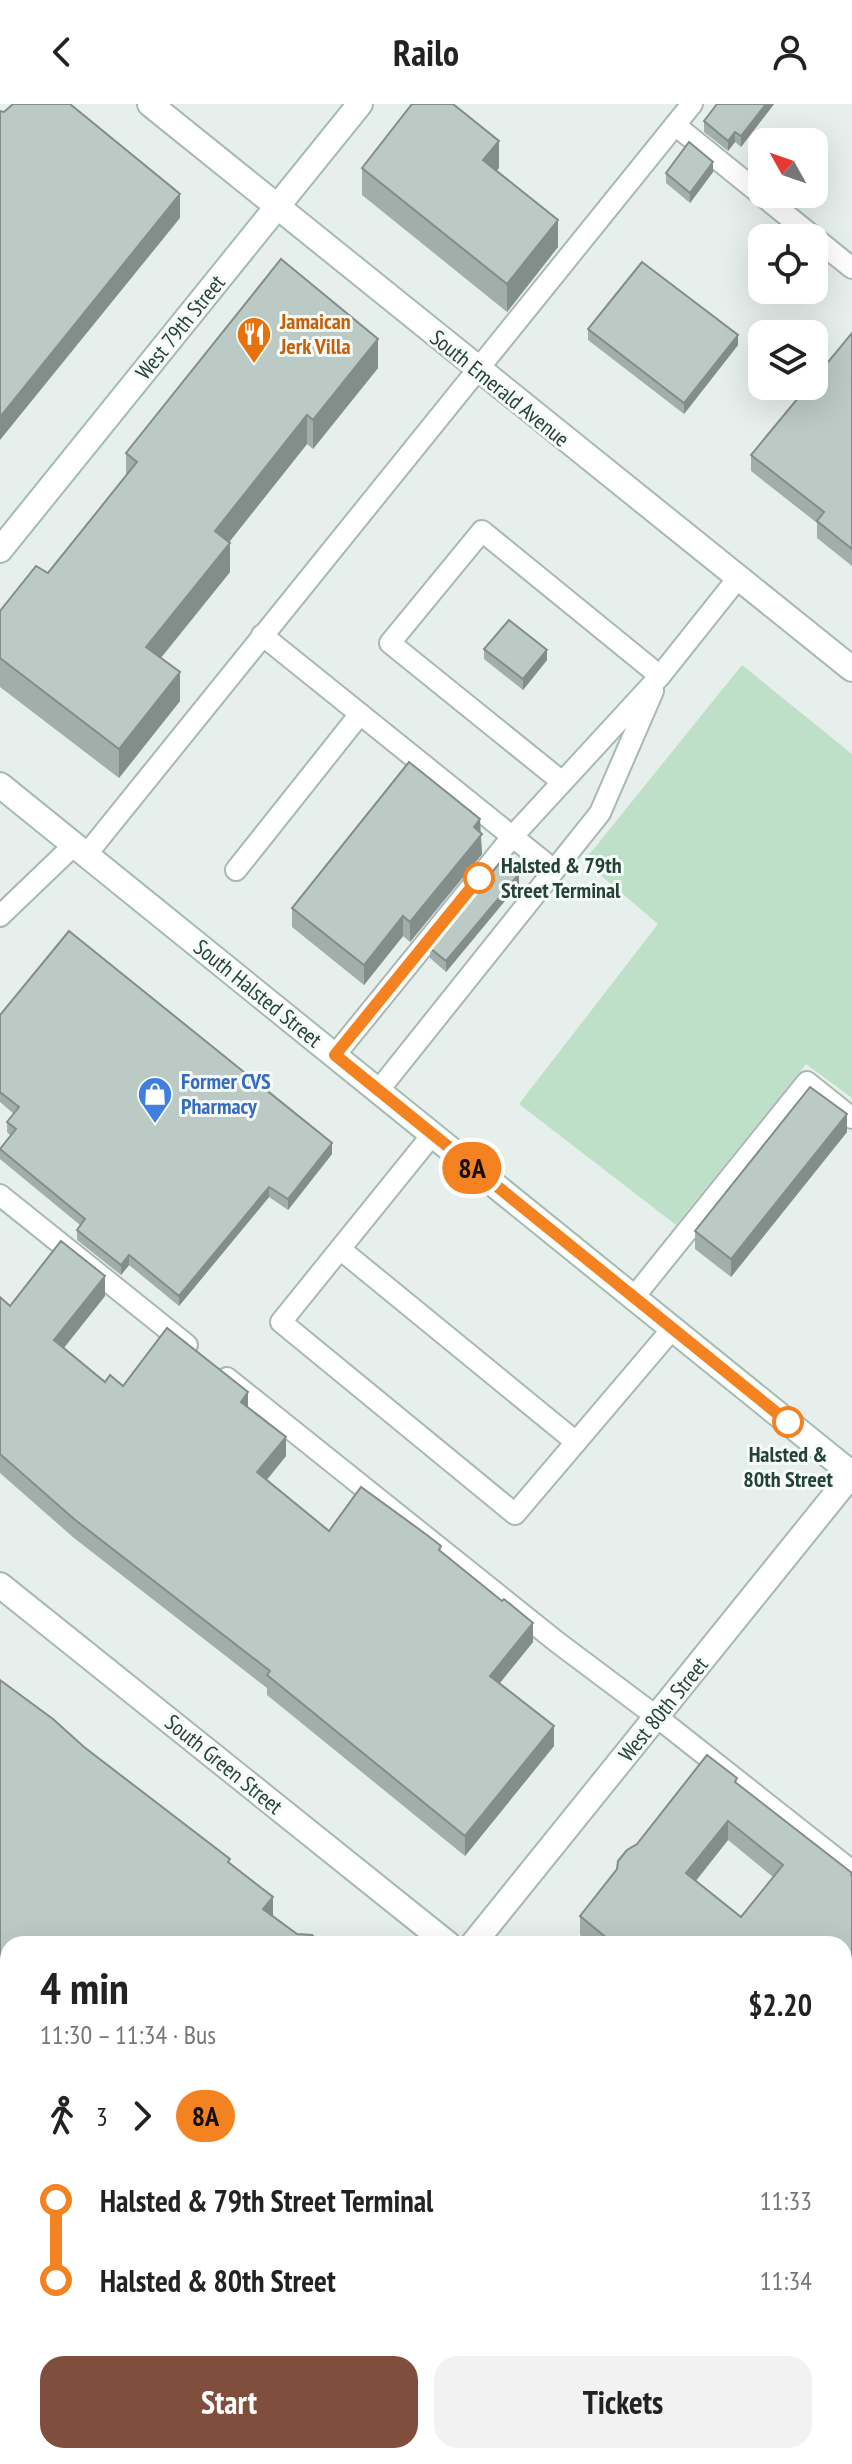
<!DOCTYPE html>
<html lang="en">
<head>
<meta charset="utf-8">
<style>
	:root { --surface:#fff; --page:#f2f2f2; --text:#222; --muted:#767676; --accent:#804e3d }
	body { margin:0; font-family:"PT Sans Narrow",sans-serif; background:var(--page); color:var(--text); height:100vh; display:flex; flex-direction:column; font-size:30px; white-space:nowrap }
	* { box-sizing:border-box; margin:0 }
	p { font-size:26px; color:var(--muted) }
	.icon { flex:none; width:44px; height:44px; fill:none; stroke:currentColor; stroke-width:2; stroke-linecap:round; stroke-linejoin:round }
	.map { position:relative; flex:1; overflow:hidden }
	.sheet { position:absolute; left:0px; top:1832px; width:852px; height:528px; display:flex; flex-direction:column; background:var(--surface); border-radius:24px 24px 0 0; box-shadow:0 8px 32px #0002 }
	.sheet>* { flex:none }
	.badge { padding:0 16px; border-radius:26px; font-size:28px; line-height:52px }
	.needle { width:52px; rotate:310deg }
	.buttons { position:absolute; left:748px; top:24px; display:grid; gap:16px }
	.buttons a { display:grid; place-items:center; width:80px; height:80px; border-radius:16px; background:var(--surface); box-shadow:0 8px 32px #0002; font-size:40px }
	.map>.badge { position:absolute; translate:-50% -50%; box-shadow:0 0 0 4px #fff }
	.legs { display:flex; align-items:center; gap:12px; height:88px; padding:0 40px; font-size:26px }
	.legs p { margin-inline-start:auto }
	.overview { display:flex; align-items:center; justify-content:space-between; height:136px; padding:0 40px }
	h1 { font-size:44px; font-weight:800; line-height:60px }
	.cta { display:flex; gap:16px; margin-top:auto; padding:16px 40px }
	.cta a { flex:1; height:92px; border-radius:24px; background:var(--accent); color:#fff; font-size:32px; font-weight:800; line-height:92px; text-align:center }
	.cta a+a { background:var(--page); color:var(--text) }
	ul { padding:0 40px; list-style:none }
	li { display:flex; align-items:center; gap:28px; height:80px; font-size:30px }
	li i { display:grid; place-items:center; width:12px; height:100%; margin:0 10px; background:currentColor }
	li i::after { content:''; width:20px; height:20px; margin:-10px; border:6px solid; border-radius:50%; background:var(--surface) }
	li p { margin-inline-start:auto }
	li:first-child i { background:linear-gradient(#0000 50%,currentColor 0) }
	li:last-child i { background:linear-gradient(currentColor 50%,#0000 0) }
	header { display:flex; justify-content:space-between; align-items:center; height:104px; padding:0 40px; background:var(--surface); font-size:36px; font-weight:800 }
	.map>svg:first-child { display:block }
</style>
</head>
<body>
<header><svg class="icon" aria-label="back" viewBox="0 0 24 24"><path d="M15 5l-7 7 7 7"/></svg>Railo<svg class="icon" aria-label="person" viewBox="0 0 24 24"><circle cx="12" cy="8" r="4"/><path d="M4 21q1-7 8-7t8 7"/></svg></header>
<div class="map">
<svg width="852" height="2360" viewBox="0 0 852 2360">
	<rect width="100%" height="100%" fill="#e6efeb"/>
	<path fill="#bfe0c8" d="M742 561 852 650V994L806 960 676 1121 519 1000 658 820 584 757Z"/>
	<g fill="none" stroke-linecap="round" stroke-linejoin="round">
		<g stroke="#a8b8b2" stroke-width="24">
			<g id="service">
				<path d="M675 21 852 164"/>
				<path d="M262 531 554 766"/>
				<path d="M561 677 390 539 482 427 660 572"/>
				<path d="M86 751 692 0"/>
				<path d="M236 766 360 610"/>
				<path d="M0 812 74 741"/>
				<path d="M335 951 512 733 660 572 738 474"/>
				<path d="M378 987 600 709 653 587"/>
				<path d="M432 1031 281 1218 515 1410 673 1224"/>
				<path d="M0 1091 187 1241"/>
				<path d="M340 1145 576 1338"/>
				<path d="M634 1193 807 978 852 1014"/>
				<path d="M227 1274 557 1538 657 1613 852 1767"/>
				<path d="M586 2352 596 2360"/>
			</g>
		</g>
		<g stroke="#a8b8b2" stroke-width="28">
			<g id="minor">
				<path d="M150 0 852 565"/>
				<path d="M0 1481 448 1840"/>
				<path d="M473 1840 852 1370"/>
				<path d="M844 2158 852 2164"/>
				<path d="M0 2273 8 2280"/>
				<path d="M99 2352 109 2360"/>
				<path d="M53 2360 60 2352"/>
			</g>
		</g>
		<g stroke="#a4bbb3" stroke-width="28">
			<g id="secondary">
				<path d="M0 446 360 0"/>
				<path d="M0 681 852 1370"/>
			</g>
		</g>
		<use href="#service" stroke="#fff" stroke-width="20"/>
		<use href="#minor" stroke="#fff" stroke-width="24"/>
		<use href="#secondary" stroke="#fff" stroke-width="24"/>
	</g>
	<g fill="#a1aea9" fill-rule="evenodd">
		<path d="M774 0 741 43 735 38 728 47 704 28V17Z"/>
		<path d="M362 64H499L497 66 558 143 507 208 362 91Z"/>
		<path d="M713 68 690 99 666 79V69Z"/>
		<path d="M588 225 738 241 684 310 588 236Z"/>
		<path d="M852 229V462L817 434V419L751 367V351Z"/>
		<path d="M378 264 313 345 307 340 229 438 230 468 161 554 180 597 119 674 0 583V507L48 469 126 373V349Z"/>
		<path d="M484 545 547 556 523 586 484 555Z"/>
		<path d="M480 728 482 750 410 838 403 832 364 881 292 823V804Z"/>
		<path d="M519 780 446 868 430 854V844Z"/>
		<path d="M0 911 332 1050 288 1106 269 1093 179 1202 129 1161 121 1171 77 1136V1126L80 1121 0 1055V1044L10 1031 7 1028V1018L14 1010 0 998Z"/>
		<path d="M847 1028 731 1173 695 1145V1127Z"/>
		<path d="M105 1192 64 1244 105 1278 123 1282 248 1304 286 1352 267 1376 329 1427 441 1448 533 1538 500 1579 554 1642 465 1752 267 1591V1584L74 1434 0 1369V1193L10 1202Z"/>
		<path d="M0 1576 230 1760 273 1811V1812L297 1830 8 1840V1870L0 1869Z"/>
		<path d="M737 1679 852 1769V2060L844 2054V1840H591L580 1831V1812L637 1740ZM728 1736 773 1773 741 1813 696 1777Z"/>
		<path d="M0 1877 8 1880V2181L0 2175Z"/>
		<path d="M234 2352H450L460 2360H245Z"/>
	</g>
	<g fill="#838d89">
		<path d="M766 0H774L741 43V32Z"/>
		<path d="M735 28V38L728 47V37Z"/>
		<path d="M499 37V64L483 83V56Z"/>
		<path d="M713 58V68L690 99V89Z"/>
		<path d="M180 90V114L0 336V313Z"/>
		<path d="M558 116V143L507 208V180Z"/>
		<path d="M738 231V241L684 310V299Z"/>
		<path d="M378 235V264L313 345V316Z"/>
		<path d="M307 311V340L215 456V427Z"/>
		<path d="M230 439V468L146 572V543Z"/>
		<path d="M547 546V556L523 586V575Z"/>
		<path d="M180 568V597L119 674V645Z"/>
		<path d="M480 715 482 750 410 838V818Z"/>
		<path d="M519 770V780L446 868V857Z"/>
		<path d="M403 812V832L364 881V861Z"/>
		<path d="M847 1010V1028L731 1173V1155Z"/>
		<path d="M332 1039V1050L288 1106V1095Z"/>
		<path d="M269 1083V1093L179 1202V1192Z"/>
		<path d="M129 1151V1161L121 1171V1161Z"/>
		<path d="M105 1172V1192L54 1256V1236Z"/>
		<path d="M248 1288V1308L241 1298Z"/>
		<path d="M286 1333V1352L257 1387V1368Z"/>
		<path d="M533 1519V1538L490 1591V1572Z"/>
		<path d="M554 1622V1642L465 1752V1732Z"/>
		<path d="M728 1717V1736L686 1789V1769Z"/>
		<path d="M273 1793V1811L263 1823V1805Z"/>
	</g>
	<g fill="#bbcac4" stroke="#838d89" stroke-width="2" fill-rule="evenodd">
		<path d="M13 0H70L180 90 0 313V7L4 8Z"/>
		<path d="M412 0H453L499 37 483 56 558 116 507 180 362 64Z"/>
		<path d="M717 0H766L741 32 735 28 728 37 704 17Z"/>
		<path d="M689 38 713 58 690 89 666 69Z"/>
		<path d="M281 155 378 235 313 316 307 311 215 427 230 439 146 543 180 568 119 645 0 554V507L36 462 48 469 137 358 126 349Z"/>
		<path d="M642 158 738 231 684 299 588 225Z"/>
		<path d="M852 229V445L817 417 824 408 751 351 808 282H814V275Z"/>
		<path d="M509 516 547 546 523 575 484 545Z"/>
		<path d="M409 658 480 715 474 723 482 730 410 818 403 812 364 861 292 804Z"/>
		<path d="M502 756 519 770 446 857 430 844Z"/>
		<path d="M69 827 332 1039 288 1095 269 1083 179 1192 129 1151 121 1161 77 1126 85 1115 0 1045 16 1025 7 1018 19 1003 0 988V911Z"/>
		<path d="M810 983 847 1010 731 1155 695 1127Z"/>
		<path d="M61 1137 105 1172 54 1236 105 1278 110 1271 123 1282 167 1224 248 1288 241 1298 286 1333 257 1368 329 1427 361 1383 427 1431 441 1442 439 1446 502 1497 504 1495 533 1519 490 1572 554 1622 465 1732 267 1571 270 1567 74 1415 0 1350V1193L10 1202Z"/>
		<path d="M0 1576 53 1615 84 1643 230 1755 228 1758 273 1793 263 1805 297 1830 312 1831 321 1840H8V1852L0 1851Z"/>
		<path d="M707 1651 737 1674 735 1678 852 1769 851 1771 852 1772V2041L844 2034V1840H614L580 1812 617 1765 618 1757 627 1746 637 1740ZM728 1717 783 1761 741 1813 686 1769Z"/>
		<path d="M0 1877 8 1880V2163L0 2157Z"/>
		<path d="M844 2249 852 2256V2360H651L657 2352H844Z"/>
		<path d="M260 2352H450L460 2360H271Z"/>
		<path d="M477 2352H581L591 2360H470Z"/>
	</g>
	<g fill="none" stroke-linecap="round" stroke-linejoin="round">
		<g stroke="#fff" stroke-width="18">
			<path id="line-1" d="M479 774 335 951 788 1318"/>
		</g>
		<use href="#line-1" stroke="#f58220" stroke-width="12"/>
	</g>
	<defs>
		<g id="restaurant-pin" transform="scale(1.8)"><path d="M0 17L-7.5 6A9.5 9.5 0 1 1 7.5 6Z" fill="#e8710a" stroke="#f7fbf9"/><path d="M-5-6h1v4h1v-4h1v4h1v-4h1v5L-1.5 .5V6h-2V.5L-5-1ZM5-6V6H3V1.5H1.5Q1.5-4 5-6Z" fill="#fff"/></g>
		<g id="shop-pin" transform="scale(1.8)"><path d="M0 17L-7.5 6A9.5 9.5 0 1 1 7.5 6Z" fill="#3f7fe0" stroke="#f7fbf9"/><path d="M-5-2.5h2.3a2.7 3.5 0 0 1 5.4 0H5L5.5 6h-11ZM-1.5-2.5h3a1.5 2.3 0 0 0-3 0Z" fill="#fff"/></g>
	</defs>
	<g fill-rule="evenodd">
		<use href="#restaurant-pin" x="254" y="230"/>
		<use href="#shop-pin" x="155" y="990"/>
	</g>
	<g fill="#fff" stroke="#f58220" stroke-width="4">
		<circle cx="479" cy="774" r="14"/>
		<circle cx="788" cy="1318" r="14"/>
	</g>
	<g text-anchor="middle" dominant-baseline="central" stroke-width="6" stroke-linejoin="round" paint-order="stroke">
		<g font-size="22" font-weight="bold" fill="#c56008" stroke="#f7fbf9" text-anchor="start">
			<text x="280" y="217">Jamaican<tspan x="280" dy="25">Jerk Villa</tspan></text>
		</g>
		<g font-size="22" fill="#24423a" stroke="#f7fbf9">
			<text transform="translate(180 223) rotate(-51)">West 79th Street</text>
			<text transform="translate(500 284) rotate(39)">South Emerald Avenue</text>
			<text transform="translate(258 889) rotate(39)">South Halsted Street</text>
			<text transform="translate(663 1605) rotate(-51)">West 80th Street</text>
			<text transform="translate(224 1660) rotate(39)">South Green Street</text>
		</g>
		<g font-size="22" font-weight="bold" fill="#24423a" stroke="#f7fbf9" text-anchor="start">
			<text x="501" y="761">Halsted &amp; 79th<tspan x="501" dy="25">Street Terminal</tspan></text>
			<text x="788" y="1350" text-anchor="middle">Halsted &amp;<tspan x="788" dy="25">80th Street</tspan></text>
		</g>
		<g font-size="22" font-weight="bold" fill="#366cbe" stroke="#f7fbf9" text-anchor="start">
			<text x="181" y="977">Former CVS<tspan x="181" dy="25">Pharmacy</tspan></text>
		</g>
	</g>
</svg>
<div class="buttons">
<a><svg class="needle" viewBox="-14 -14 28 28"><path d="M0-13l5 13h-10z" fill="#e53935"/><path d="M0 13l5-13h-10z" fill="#767676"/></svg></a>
<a><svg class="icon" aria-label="locate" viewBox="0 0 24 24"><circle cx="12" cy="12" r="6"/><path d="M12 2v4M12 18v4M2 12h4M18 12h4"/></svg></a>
<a><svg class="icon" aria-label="layers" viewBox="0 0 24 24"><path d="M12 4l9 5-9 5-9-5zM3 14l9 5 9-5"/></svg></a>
</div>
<b class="badge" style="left:472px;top:1064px;background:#f58220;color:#111">8A</b>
<section class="sheet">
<div class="overview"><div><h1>4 min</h1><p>11:30 – 11:34 · Bus</p></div><b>$2.20</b></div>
<div class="legs"><svg class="icon" aria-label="walk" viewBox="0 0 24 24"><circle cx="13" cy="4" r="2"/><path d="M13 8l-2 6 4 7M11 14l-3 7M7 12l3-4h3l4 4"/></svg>3<svg class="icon" aria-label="forward" viewBox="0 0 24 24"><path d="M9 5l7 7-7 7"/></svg><b class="badge" style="background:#f58220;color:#111">8A</b></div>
<ul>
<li><i style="color:#f58220"></i><b>Halsted &amp; 79th Street Terminal</b><p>11:33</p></li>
<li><i style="color:#f58220"></i><b>Halsted &amp; 80th Street</b><p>11:34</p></li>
</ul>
<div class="cta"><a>Start</a><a>Tickets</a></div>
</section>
</div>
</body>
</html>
